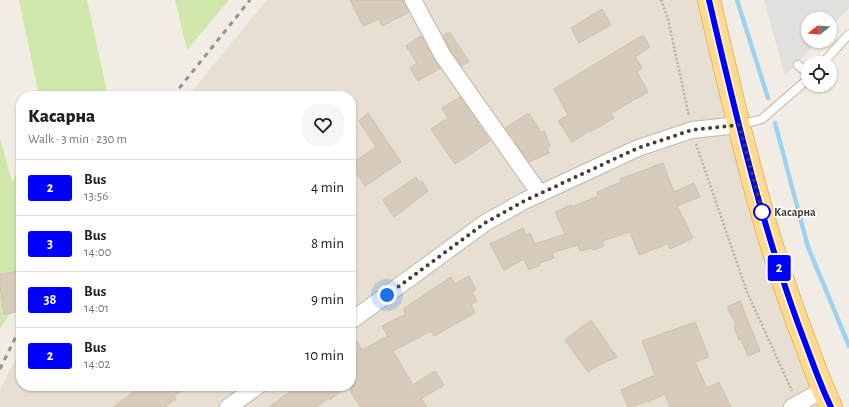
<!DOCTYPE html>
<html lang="en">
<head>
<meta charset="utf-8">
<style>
	:root { --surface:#fff; --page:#f6f6f6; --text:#202124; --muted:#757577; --line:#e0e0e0 }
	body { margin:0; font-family:"Alegreya Sans",sans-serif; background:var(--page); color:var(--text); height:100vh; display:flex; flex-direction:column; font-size:15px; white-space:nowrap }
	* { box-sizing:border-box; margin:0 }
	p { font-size:13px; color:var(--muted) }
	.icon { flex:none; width:22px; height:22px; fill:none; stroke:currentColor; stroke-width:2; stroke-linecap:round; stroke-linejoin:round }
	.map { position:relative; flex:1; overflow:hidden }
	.sheet { position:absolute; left:16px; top:91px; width:340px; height:300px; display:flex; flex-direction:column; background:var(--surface); border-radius:16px; box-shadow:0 1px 3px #0004 }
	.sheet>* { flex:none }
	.badge { padding:0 8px; border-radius:3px; font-size:14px; line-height:26px }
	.needle { width:26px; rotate:253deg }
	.tools { position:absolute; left:801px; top:12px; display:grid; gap:8px }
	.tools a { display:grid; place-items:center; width:36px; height:36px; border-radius:50%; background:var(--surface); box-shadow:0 1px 3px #0004; font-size:20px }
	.you { position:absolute; width:20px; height:20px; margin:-10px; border:3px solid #fff; border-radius:50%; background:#1a73e8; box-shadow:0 0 0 6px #1a73e833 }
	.map>.badge { position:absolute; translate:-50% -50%; box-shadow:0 0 0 2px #fff }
	.round { display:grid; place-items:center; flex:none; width:42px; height:42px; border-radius:16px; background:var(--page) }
	.summary { display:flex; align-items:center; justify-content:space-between; height:68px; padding:0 12px }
	h1 { font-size:19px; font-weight:800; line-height:30px }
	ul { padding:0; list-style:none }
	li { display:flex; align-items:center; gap:12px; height:56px; padding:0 12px; border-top:1px solid var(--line) }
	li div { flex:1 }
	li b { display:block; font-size:15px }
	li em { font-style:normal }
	li .badge { min-width:44px; font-weight:700; text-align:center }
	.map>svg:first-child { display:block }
</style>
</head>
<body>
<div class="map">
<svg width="849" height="407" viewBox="0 0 849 407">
	<rect width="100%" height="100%" fill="#f2ede4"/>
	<path fill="#e6dfd2" d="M267 0H703L825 407H0V389L21 348V386H351V96H188Z"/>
	<g fill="#cfe7ab">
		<path d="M19 0H87L108 96H39Z"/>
		<path d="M175 0H229L187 50Z"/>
		<path d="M0 138 12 182 21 166V297L0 329Z"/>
	</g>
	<path fill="#e2e0dc" d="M764 0H849V8L830 28V19H808V41H818L785 76Z"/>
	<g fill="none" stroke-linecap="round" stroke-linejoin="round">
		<g stroke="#9ed2f1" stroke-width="4.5">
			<path d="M737 0 768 98"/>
			<path d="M775 123 808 247 849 346"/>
		</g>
	</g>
	<g fill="#d7cbbc" stroke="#cfc0ac">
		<path d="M350 0H404L409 12 382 26 379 19 363 26Z"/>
		<path d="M602 9 611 25 579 43 571 28Z"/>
		<path d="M449 32 469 61 462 66 451 51 443 36Z"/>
		<path d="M643 35 650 47 635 57 642 68 637 72 648 92 611 113 614 118 590 132 589 131 572 142 558 121 568 115 554 89Z"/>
		<path d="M421 36 440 68 418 81 410 68 417 63 406 46Z"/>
		<path d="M460 97 490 141 455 164 431 129 448 118 442 108Z"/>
		<path d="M368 113 401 162 365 186 351 164 376 147 359 121Z"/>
		<path d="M529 113 541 132 544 131 550 146 547 147 549 153 529 162 517 145 514 138H513L505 128Z"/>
		<path d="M663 163 674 192 694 183 700 197 677 206 693 238 670 249 667 244 639 255 630 232 602 241 604 246 593 250 592 248 580 251 578 245 552 253 554 258 539 263 540 265 529 270 524 259 504 270 490 244 523 228 526 235 530 233 535 244 565 234 555 212 571 205 572 207 598 196 597 192 621 182 620 179Z"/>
		<path d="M416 177 420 183 422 181 428 191 394 217 383 200Z"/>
		<path d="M21 271V311L4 314 0 286V274Z"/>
		<path d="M469 276 476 290 472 292 477 301 471 305 475 313 434 336 431 331 393 351 413 385 435 371 444 385 421 399 427 407H360L351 392V332L362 350 388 336 382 326 406 314 403 309 451 277 455 284Z"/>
		<path d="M740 301 760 351 748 356 741 339 739 340 734 326 736 325 727 307Z"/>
		<path d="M591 320 617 357 595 367 588 372 565 340Z"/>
		<path d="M695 322 709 357 695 362 707 388 719 382 731 407H670L665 394 648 402 647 401 632 407H628L621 390 655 375 642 341Z"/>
		<path d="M142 386H187L174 396 176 399 165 407H113Z"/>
		<path d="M298 386H348L330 400 329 398 316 407H269Z"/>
	</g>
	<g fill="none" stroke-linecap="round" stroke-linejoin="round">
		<g stroke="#c0b7a9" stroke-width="10">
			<g id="lane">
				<path d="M823 63 849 34"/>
				<path d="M798 65 808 74"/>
				<path d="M740 125 762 119 808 79"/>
			</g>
		</g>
		<g stroke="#c0b7a9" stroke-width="18">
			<g id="street">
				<path d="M413 0 443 56 540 194"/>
				<path d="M351 321 485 223 524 201 638 148 692 130 739 125"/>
				<path d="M228 407 258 386"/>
				<path d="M792 407 823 390"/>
			</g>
		</g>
		<g stroke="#e5b75f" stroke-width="24">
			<path id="primary" d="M709 0C736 115 762 231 805 342 813 364 821 386 831 407"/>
		</g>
		<g stroke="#bfb097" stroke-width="2.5" stroke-dasharray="2 2" stroke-linecap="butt">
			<path d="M661 0 668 19 689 116"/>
			<path d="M696 144 747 292 792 391"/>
		</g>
		<use href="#lane" stroke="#fff" stroke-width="8"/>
		<use href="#street" stroke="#fff" stroke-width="16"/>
		<use href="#primary" stroke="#ffdb90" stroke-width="22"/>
		<g stroke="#949494" stroke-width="3" stroke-dasharray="5 5" stroke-linecap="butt">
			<path d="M173 96 250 0"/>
			<path d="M0 369 21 326"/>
		</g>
	</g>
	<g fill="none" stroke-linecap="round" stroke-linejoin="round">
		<g stroke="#fff" stroke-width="9">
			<path id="line" d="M709 0C736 116 763 233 806 345 814 366 821 387 831 407"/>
		</g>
		<use href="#line" stroke="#00f" stroke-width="6"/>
		<path stroke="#443d34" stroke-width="4" stroke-dasharray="0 7.2" d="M387 295 485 223 524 201 638 148 692 130 739 125 764 218 762 212"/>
	</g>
	<circle fill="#fff" stroke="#00f" stroke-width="2" cx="762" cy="212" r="8"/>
	<g text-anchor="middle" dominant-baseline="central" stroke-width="3" stroke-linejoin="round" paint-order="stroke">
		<g font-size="12" font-weight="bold" fill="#443d34" stroke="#fff" text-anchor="start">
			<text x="774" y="212">Касарна</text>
		</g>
	</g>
</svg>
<div class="tools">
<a><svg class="needle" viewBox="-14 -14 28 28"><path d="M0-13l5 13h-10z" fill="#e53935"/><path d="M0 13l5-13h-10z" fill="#757577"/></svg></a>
<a><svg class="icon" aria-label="locate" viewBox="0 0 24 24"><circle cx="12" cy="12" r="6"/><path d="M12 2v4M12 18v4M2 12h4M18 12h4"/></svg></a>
</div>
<div class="you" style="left:387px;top:295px"></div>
<b class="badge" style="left:779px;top:268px;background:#00f;color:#fff">2</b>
<section class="sheet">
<div class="summary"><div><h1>Касарна</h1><p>Walk · 3 min · 230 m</p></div><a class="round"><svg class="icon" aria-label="heart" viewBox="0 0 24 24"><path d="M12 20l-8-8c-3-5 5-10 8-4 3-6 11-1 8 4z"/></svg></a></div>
<ul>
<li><span class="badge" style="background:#00f;color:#fff">2</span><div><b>Bus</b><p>13:56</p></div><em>4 min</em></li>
<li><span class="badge" style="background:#00f;color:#fff">3</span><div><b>Bus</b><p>14:00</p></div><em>8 min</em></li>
<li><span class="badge" style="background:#00f;color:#fff">38</span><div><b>Bus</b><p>14:01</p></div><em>9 min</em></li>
<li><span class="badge" style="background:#00f;color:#fff">2</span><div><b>Bus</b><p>14:02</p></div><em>10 min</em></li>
</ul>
</section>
</div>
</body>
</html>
